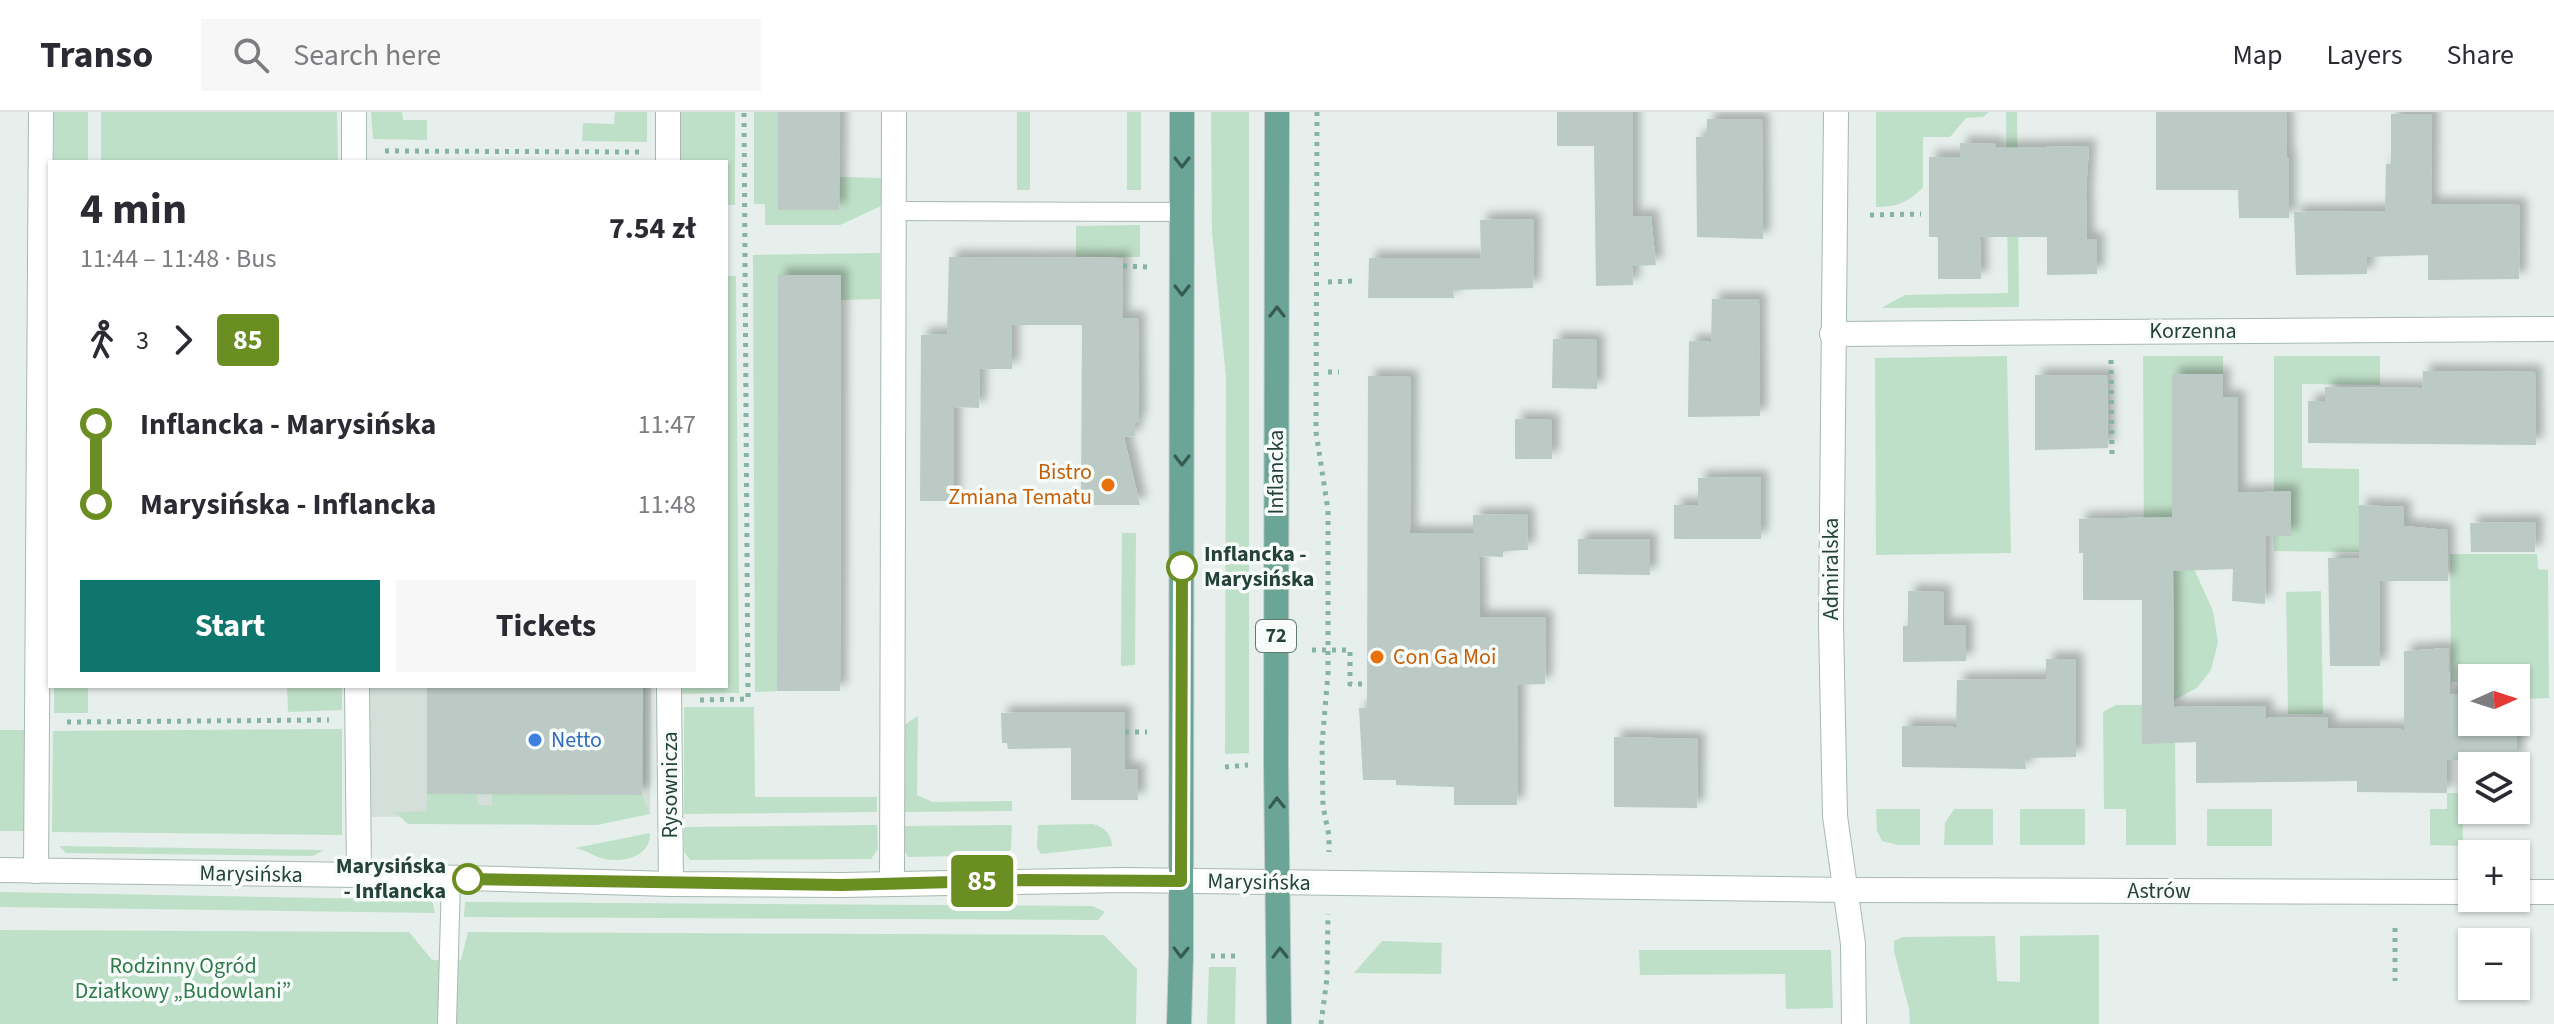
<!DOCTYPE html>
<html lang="en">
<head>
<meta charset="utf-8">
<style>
	:root { --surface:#fff; --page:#f7f7f7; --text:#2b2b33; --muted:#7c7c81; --line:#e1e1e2; --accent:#0f766e }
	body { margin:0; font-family:"Source Sans 3",sans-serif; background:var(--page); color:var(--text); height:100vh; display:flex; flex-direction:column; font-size:30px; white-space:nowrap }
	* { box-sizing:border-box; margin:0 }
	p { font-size:26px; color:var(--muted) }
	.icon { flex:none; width:44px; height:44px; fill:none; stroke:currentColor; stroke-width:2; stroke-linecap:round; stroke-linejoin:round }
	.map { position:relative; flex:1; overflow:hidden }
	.side { position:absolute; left:48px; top:48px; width:680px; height:528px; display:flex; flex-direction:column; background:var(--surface); border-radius:0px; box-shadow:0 2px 6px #0004 }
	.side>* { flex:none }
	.badge { padding:0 16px; border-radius:6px; font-size:28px; line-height:52px }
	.needle { width:52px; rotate:87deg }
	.buttons { position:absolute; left:2458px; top:552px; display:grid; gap:16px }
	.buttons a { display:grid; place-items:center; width:72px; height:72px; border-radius:0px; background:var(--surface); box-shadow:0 2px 6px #0004; font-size:40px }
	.map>.badge { position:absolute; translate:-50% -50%; box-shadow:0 0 0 4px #fff }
	.legs { display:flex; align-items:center; gap:12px; height:88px; padding:0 32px; font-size:26px }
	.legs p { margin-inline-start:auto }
	.summary { display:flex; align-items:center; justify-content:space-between; height:136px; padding:0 32px }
	h1 { font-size:44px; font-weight:700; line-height:60px }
	.action { display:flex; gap:16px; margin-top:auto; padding:16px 32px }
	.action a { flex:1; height:92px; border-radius:0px; background:var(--accent); color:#fff; font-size:32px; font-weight:700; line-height:92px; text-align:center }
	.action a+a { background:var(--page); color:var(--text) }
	ul { padding:0 32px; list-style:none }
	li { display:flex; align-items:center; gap:28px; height:80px; font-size:30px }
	li i { display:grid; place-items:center; width:12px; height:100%; margin:0 10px; background:currentColor }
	li i::after { content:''; width:20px; height:20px; margin:-10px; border:6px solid; border-radius:50%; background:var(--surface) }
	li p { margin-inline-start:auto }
	li:first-child i { background:linear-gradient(#0000 50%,currentColor 0) }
	li:last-child i { background:linear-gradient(currentColor 50%,#0000 0) }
	header { display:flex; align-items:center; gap:48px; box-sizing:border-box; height:112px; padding:0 40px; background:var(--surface); border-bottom:2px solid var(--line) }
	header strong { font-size:38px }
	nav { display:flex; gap:44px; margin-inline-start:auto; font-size:28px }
	.search { width:560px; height:72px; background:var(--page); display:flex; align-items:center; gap:20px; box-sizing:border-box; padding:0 28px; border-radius:0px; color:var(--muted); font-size:30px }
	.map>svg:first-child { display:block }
</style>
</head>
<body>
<header>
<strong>Transo</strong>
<div class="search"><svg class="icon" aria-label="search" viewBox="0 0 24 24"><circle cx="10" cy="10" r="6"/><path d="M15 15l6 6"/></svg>Search here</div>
<nav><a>Map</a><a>Layers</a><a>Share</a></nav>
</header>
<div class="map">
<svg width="2554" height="912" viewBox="0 0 2554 912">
	<defs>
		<filter id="shadow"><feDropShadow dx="7" dy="-7" stdDeviation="4" flood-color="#0004"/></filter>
	</defs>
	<rect width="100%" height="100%" fill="#e6efeb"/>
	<path fill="#d4dfda" d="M366 574H651L650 702 365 705Z"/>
	<g fill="#bfe0c8">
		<rect x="54" y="0" width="34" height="50"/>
		<path d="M101 0H337L338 50H101Z"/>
		<path d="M371 0H402L403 8H427V28L373 27Z"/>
		<path d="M615 0H647V30L582 29 583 11 614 12Z"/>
		<path d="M681 0H735V93H726V50H680Z"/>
		<path d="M754 0H778V98H839L840 65 881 66V94L840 113H765V92H754Z"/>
		<rect x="1017" y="0" width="13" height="78"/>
		<rect x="1127" y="0" width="14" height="78"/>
		<path d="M1211 0H1249V641L1225 642 1226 266 1212 120Z"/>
		<path d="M1876 0H1989L1983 5 1966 6 1950 25H1923V75C1909 90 1897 95 1876 95Z"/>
		<path d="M2006 0H2017L2019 195 1881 196 1905 183 2008 181Z"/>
		<path d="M1140 113V145H1076V114Z"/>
		<path d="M880 141V187L841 188 840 163H778L777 579 755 580 753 143Z"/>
		<path d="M726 164H736L739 581 682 582V574H726Z"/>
		<path d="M2007 244 2011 441 1876 443 1875 246Z"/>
		<path d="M2143 244H2223V262L2172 263V408L2213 499 2218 530 2211 558 2197 576 2174 588 2173 441H2144Z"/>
		<path d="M2274 244H2380V273L2302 272V356L2359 357V440L2274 439 2273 424H2291V380H2274Z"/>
		<path d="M1122 421H1136L1135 553 1121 554Z"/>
		<path d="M2450 442H2537L2538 457 2548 458 2549 586 2516 587V566H2472V570H2451Z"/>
		<path d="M2321 479 2323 602H2288L2286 480Z"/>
		<rect x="54" y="574" width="34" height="27"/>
		<path d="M308 574H342V598L288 600 287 576H308Z"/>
		<path d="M2116 593H2142L2175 630 2176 733H2126V697H2104L2103 600Z"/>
		<path d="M684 595H754L755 685H877V700L684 702Z"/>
		<path d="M918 604 917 683 933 690 1012 689V699L903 700 904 613Z"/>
		<path d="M342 617V723L52 720 53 619Z"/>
		<rect x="0" y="618" width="26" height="101"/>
		<path d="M2447 681H2462L2463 734 2430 733V697H2447Z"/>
		<path d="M427 682H477L478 693H492V682L642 683 650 702 597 713 408 712 395 700 427 699Z"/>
		<path d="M1876 697H1920V733H1898L1882 729 1877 719Z"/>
		<path d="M1954 697H1993V733H1944L1945 711Z"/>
		<rect x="2020" y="697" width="65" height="36"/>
		<rect x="2207" y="697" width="65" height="37"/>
		<path d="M1093 712C1105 716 1111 721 1112 734L1041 742 1037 736 1038 713Z"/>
		<path d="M877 713 878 737 871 747 690 748 684 740V715Z"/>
		<path d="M1012 713 1011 737 1006 743 908 745 903 736V714Z"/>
		<path d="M650 721C651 744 624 751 605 747 595 745 586 738 575 736Z"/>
		<path d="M59 734 324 738 313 744 66 741Z"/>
		<path d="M0 780 432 788 435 801 0 795Z"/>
		<path d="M465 790 1092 794 1105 800 1098 808 464 805Z"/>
		<path d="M0 818 409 820 432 848H461L468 820 1104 823 1137 857 1136 912H0Z"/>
		<path d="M2099 823V912H1910L1909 897 1894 839V829L1902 825 1995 824 1997 869 2020 870V824Z"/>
		<path d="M1382 829 1442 831 1441 862 1354 861Z"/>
		<path d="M1639 838H1831L1833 896 1786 897 1785 862 1640 863Z"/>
		<path d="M1209 855H1236L1235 912H1207Z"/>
	</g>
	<g fill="#bbcac4" filter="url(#shadow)">
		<path d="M778 0H840L839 98H778Z"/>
		<path d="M1557 0H1633V105L1651 104 1656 153 1632 154 1633 173 1596 174 1594 34H1557Z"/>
		<path d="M2156 0H2286L2287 45 2289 47V106H2239L2238 78H2156Z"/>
		<path d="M2391 2H2432L2431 92 2520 93 2519 167 2428 168V143L2367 145V162L2296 163 2294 100 2385 99 2386 52H2391Z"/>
		<path d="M1707 7H1762L1763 127 1697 125 1696 25H1707Z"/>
		<path d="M1960 31 1996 32V36L2089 34 2086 81 2087 127H2097V162L2047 163V125H1980L1981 167H1938V125H1929V45H1960Z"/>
		<path d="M1513 107 1534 108 1533 176 1453 178 1454 186H1368L1369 146H1481L1480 108Z"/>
		<path d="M949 145 1123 146 1122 206H1138L1139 311H1135V324L1124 325 1140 393H1081L1082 213H1012V257H980L979 296 954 295V389H920L921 223 947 222Z"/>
		<path d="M778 163H841L840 579H777Z"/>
		<path d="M1712 187H1759L1760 304 1688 305 1689 229 1711 230Z"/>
		<path d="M1553 227 1597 228V277L1552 276Z"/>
		<path d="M2423 259 2535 260 2536 333 2308 331V289H2325V275L2422 276Z"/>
		<path d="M2172 262H2223V285H2238V381L2291 379V424H2266L2265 492 2232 489 2233 457 2173 459 2174 595 2266 594V606L2328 605V616L2404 617V539L2448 536 2450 582H2467V590H2472V610H2516V589L2517 648H2447V681L2357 680V669L2196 671V630L2142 632V488H2083V441H2079V407L2172 405Z"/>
		<path d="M2035 263H2107L2108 336 2035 338Z"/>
		<path d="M1368 264 1411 265 1410 421H1473V403L1527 402 1528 438 1503 439V445L1479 444 1480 505H1546L1545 572 1518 573 1517 693H1454V675L1396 673V668H1363L1359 596H1367Z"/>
		<path d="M1515 307 1552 308V347H1515Z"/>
		<path d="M1761 365V427H1674V393H1698V366Z"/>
		<path d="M2359 393 2404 395V414L2447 418 2448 469H2380V554H2330L2328 446H2359Z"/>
		<path d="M2536 410 2535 440H2471L2470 411Z"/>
		<path d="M1578 427H1650V463L1578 462Z"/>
		<path d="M1908 479 1944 480V513H1966V549L1903 550V514H1908Z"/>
		<path d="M2046 547H2076V645L2025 646 2026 657 1902 655V614L1956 615 1957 568 2046 567Z"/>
		<path d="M427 574H643L642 683 427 682Z"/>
		<path d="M1125 600V657H1138V688H1071V636L1008 637 1007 631H1002L1001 601Z"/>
		<path d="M1614 625 1698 627 1697 696 1614 695Z"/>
	</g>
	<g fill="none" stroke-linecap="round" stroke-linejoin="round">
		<g stroke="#a8b8b2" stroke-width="20">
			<g id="lane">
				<path d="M893 99 1182 100"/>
				<path d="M447 912 451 767"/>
			</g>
		</g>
		<g stroke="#a8b8b2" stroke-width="26">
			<g id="street">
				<path d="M354 0V50"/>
				<path d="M1836 0 1831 512 1835 704 1853 832 1854 912"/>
				<path d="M668 50V0"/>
				<path d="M1832 222 2554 217"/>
				<path d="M357 574 359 763"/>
				<path d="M669 574 671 772"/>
				<path d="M0 758 359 763 671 772 842 773 1122 768 1846 778 2472 780"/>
				<path d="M36 759 41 0"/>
				<path d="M892 771 894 0"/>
				<path d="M2516 780H2554"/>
			</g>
		</g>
		<g stroke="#c2cac8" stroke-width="26">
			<g id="primary">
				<path d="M1277 0 1276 653 1279 912"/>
				<path d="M1179 912 1181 844 1182 0"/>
			</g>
		</g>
		<g stroke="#86b3a5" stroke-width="5" stroke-dasharray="4 6" stroke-linecap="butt">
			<path d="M1317 0 1316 320 1328 398V562L1322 632 1323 694 1329 724V740"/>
			<path d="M385 39 639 40"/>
			<path d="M1870 103 1921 102"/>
			<path d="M1123 154 1148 155"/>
			<path d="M1328 170 1352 169"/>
			<path d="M2111 248 2112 343"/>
			<path d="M1328 260H1339"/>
			<path d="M1312 538H1350V572H1363"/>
			<path d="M700 588 748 587 744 0"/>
			<path d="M67 610 329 608"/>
			<path d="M1125 620H1147"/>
			<path d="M1225 655 1248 653"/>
			<path d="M2395 816V869"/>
			<path d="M1211 844H1236"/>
			<path d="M1321 912 1327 866 1328 802"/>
		</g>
		<use href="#lane" stroke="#fff" stroke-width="18"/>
		<use href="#street" stroke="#fff" stroke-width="24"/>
		<use href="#primary" stroke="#6aa596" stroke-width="24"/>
	</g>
	<defs><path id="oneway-chevron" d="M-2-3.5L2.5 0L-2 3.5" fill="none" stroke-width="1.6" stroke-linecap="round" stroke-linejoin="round" transform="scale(2)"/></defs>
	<g stroke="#365b51">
		<use href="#oneway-chevron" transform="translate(1182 50) rotate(90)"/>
		<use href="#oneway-chevron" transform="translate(1182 178) rotate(90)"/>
		<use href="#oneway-chevron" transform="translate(1277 200) rotate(-90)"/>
		<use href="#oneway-chevron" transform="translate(1182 348) rotate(90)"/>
		<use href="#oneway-chevron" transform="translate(1277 691) rotate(-91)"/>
		<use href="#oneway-chevron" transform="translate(1181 840) rotate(91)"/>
		<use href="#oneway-chevron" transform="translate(1280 841) rotate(-91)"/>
	</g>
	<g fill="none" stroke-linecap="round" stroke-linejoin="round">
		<g stroke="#fff" stroke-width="18">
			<path id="line-1" d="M468 767 842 773 1023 768 1181 769 1182 455"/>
		</g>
		<use href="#line-1" stroke="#6b8e23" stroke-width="12"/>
	</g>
	<g fill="#e8710a" stroke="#f7fbf9" stroke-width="3">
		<circle cx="1108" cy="373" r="8"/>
		<circle cx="1377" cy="545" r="8"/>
	</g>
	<g fill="#fff" stroke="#6b8e23" stroke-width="4">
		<circle cx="1182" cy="455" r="14"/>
		<circle cx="468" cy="767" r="14"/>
	</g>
	<circle fill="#3f7fe0" stroke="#f7fbf9" stroke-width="3" cx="535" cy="628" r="8"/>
	<g text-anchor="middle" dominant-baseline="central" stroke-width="7" stroke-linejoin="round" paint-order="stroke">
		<rect fill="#f7fbf9" stroke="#637a73" stroke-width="2" x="1256" y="508" width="40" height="32" rx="6"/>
		<g font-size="20" font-weight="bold" fill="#24423a">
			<text x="1276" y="524">72</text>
		</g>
		<g font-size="22" fill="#24423a" stroke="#f7fbf9">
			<text x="2193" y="219">Korzenna</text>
			<text transform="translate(1276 360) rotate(-90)">Inflancka</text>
			<text transform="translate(1831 457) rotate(-90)">Admiralska</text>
			<text transform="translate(670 673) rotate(-90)">Rysownicza</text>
			<text transform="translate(251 762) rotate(1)">Marysińska</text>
			<text transform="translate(1259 770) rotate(1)">Marysińska</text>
			<text x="2159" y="779">Astrów</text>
		</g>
		<g font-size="22" fill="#c56008" stroke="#f7fbf9" text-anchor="end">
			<text x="1092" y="360">Bistro<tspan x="1092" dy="25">Zmiana Tematu</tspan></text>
			<text x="1393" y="545" text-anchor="start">Con Ga Moi</text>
		</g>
		<g font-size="22" font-weight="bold" fill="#24423a" stroke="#f7fbf9" text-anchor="start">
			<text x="1204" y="442">Inflancka -<tspan x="1204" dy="25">Marysińska</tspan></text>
			<text x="446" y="754" text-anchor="end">Marysińska<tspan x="446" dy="25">- Inflancka</tspan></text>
		</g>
		<g font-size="22" fill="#366cbe" stroke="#f7fbf9" text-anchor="start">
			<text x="551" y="628">Netto</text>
		</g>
		<g font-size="22" fill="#2d7a4b" stroke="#f7fbf9">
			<text x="183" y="854">Rodzinny Ogród<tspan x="183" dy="25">Działkowy „Budowlani”</tspan></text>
		</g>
	</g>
</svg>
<div class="buttons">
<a><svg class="needle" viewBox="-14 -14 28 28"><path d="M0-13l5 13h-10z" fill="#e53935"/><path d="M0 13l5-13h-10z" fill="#7c7c81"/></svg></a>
<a><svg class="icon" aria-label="layers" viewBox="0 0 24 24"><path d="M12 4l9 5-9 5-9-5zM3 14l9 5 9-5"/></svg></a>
<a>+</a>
<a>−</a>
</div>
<b class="badge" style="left:982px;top:769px;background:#6b8e23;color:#fff">85</b>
<section class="side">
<div class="summary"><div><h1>4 min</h1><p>11:44 – 11:48 · Bus</p></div><b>7.54 zł</b></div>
<div class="legs"><svg class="icon" aria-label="walk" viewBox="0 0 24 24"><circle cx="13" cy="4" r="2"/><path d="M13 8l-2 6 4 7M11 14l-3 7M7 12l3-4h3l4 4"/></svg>3<svg class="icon" aria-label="forward" viewBox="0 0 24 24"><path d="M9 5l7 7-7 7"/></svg><b class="badge" style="background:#6b8e23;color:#fff">85</b></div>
<ul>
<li><i style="color:#6b8e23"></i><b>Inflancka - Marysińska</b><p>11:47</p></li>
<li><i style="color:#6b8e23"></i><b>Marysińska - Inflancka</b><p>11:48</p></li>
</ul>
<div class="action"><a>Start</a><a>Tickets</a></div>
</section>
</div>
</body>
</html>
